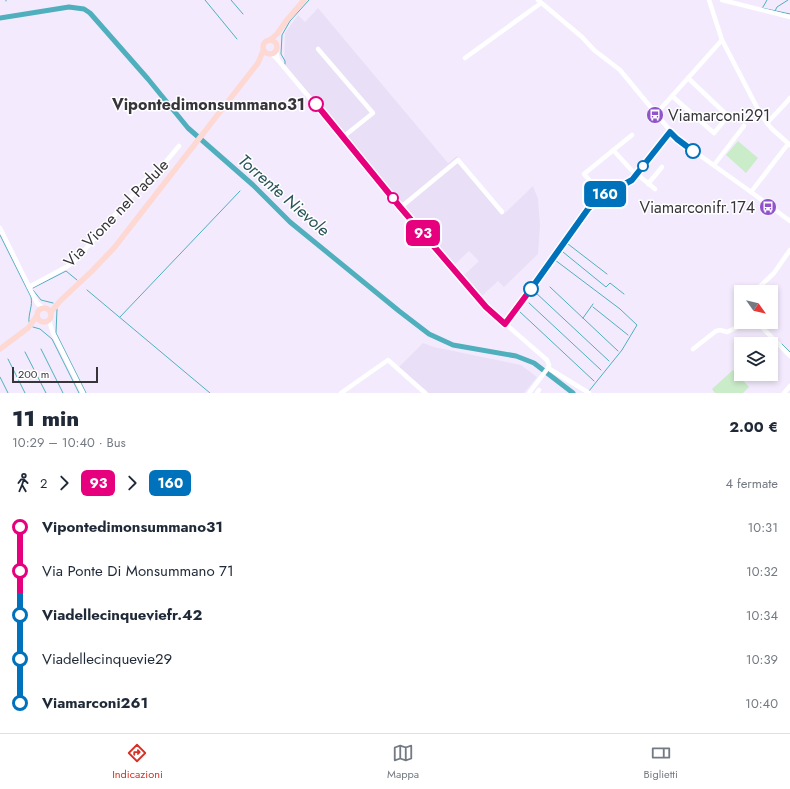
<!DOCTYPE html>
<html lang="it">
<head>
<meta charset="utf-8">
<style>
	:root { --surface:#fff; --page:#f2f2f3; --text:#1f2937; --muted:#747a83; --line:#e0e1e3; --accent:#d93025 }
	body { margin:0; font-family:Jost,sans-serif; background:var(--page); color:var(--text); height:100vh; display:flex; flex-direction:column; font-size:15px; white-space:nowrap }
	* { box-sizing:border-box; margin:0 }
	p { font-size:13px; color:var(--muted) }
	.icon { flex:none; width:22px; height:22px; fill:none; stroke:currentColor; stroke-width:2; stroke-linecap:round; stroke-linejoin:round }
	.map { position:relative; height:393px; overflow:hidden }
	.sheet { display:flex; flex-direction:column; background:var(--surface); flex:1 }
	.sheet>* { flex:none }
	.badge { padding:0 8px; border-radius:6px; font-size:14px; line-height:26px }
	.needle { width:26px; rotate:124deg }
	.buttons { position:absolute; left:734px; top:285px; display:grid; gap:8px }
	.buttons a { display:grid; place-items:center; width:44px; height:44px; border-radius:0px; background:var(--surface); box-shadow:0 2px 6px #0003; font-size:20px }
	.scale { position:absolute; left:12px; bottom:10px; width:86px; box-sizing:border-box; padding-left:4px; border:2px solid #37343a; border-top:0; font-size:11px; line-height:14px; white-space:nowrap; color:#37343a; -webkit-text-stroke:3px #fff; paint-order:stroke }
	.map>.badge { position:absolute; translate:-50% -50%; box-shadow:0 0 0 2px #fff }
	.legs { display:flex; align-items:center; gap:6px; height:44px; padding:0 12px; font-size:13px }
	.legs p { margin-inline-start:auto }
	.summary { display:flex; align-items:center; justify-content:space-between; height:68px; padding:0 12px }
	h1 { font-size:22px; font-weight:800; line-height:30px }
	ul { padding:0 12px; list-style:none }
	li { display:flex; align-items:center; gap:14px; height:44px; font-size:15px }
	li i { display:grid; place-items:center; width:6px; height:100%; margin:0 5px; background:currentColor }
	li i::after { content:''; width:10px; height:10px; margin:-5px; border:3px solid; border-radius:50%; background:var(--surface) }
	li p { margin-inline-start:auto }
	li:first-child i { background:linear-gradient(#0000 50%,currentColor 0) }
	li:last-child i { background:linear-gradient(currentColor 50%,#0000 0) }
	.tab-bar { display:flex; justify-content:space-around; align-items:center; height:56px; border-top:1px solid var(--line); background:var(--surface); font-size:11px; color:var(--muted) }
	.tab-bar a { display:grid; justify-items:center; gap:2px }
	.tab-bar .selected { color:var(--accent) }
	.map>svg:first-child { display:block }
</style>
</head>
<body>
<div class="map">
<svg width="790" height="393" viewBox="0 0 790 393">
	<rect width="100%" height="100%" fill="#f3ebfd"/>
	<g fill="#e9dff7">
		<path d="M318 8 448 163 457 156 505 213 533 186 538 199 540 226 538 254 504 287 498 281 482 296 463 276 479 261 469 251 450 269 442 260 439 250 338 127 284 65 285 33 298 15 305 22Z"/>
		<path d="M423 343 434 347 521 365 537 377 524 393H429L399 367Z"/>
	</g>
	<g fill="#caecc9">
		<path d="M738 141 758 158 746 173 726 155Z"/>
		<path d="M733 370 749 387 743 393H715L712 389Z"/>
	</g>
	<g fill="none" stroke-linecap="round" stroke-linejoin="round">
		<g stroke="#50afbd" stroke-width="1">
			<path d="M6 0V1"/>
			<path d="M205 0 237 39"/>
			<path d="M231 0 243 14"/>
			<path d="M763 7 767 0"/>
			<path d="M762 8 790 14"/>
			<path d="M775 11 777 7 788 0"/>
			<path d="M285 64V61L281 54 282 35 290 21 309 0"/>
			<path d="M0 235 31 297C33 306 28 314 29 322"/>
			<path d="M573 235 555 260 620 309 637 325 622 350 589 391"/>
			<path d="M568 244 607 274"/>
			<path d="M563 252 606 287 610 283 624 294"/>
			<path d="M550 287 618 351"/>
			<path d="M33 288 66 271 77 280"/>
			<path d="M33 290 41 300 53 303"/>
			<path d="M87 290 210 393"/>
			<path d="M535 292 609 361"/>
			<path d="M529 303 601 370"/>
			<path d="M593 307 628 335"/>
			<path d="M57 309 56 333 86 393"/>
			<path d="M519 311 594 381"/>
			<path d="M120 317 240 191"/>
			<path d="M583 318 593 304"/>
			<path d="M33 327 40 329 52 339 79 393"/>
			<path d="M782 344 790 352"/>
			<path d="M41 349 63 393"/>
			<path d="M25 352 46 393"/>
			<path d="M8 359 25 393"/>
			<path d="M0 377 8 393"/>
		</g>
		<path stroke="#50afbd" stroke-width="5" d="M0 18 69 7 84 9 90 13 148 79 188 128 253 185 290 222 399 311 429 334 453 345 516 356 534 363 573 393"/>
		<g stroke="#fff" stroke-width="4.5">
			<path d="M538 0 582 37 594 50 620 70 677 139 751 192 790 221"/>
			<path d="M709 0 722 40 761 115 771 128 790 145"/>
			<path d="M722 0 790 17"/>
			<path d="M318 49 373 113 343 137"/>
			<path d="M276 51 278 60"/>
			<path d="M272 54 278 60 401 207 486 307 547 360 549 365 548 368 529 393"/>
			<path d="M465 58 541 3"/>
			<path d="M672 96 714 133 728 116 688 78"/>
			<path d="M656 114 722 40"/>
			<path d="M767 123 784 105 790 98"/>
			<path d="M613 150 636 175"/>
			<path d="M714 165 744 126"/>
			<path d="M637 174 655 189"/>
			<path d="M648 184 662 167"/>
			<path d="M751 192 788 144"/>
			<path d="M603 196 584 174 632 135"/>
			<path d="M401 207 458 160 502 212"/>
			<path d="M0 228 37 303 43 308"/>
			<path d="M29 287 68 266 74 262 147 178 164 164 179 146"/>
			<path d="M754 292 774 273 790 250"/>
			<path d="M49 320 53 333 83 393"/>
			<path d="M757 322 790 356"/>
			<path d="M505 325 588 209 599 198 631 180 670 133"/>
			<path d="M693 349 716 331 720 330 727 332 748 322"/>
			<path d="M548 368 589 393"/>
			<path d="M341 393 388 360 425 393"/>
			<path d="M537 393 539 390"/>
			<path d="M784 393 790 386"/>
		</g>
		<g stroke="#fed8d3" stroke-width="5.5">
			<circle cx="270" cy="47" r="7"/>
			<path d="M270 40 277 34 286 21 304 0"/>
			<circle cx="44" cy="315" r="7"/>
			<path d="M51 312 60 301 92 271 114 248 258 63 263 51"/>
			<path d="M0 349 28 328 36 317"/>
		</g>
	</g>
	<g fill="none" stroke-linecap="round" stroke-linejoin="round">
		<g stroke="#fff" stroke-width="9">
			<path id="line-1" d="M316 104 400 207 486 307 505 324 531 289"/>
		</g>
		<g stroke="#fff" stroke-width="9">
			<path id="line-2" d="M531 289 588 209 599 198 632 180 670 132 677 139 693 151"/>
		</g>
		<use href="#line-1" stroke="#e6007e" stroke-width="6"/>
		<use href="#line-2" stroke="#0072bc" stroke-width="6"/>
	</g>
	<defs>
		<g id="bus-disc" transform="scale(0.9)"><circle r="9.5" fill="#9053ca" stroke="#fff"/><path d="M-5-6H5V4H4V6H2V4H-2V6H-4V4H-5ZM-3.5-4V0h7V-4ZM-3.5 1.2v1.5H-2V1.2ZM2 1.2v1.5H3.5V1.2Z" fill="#fff"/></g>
	</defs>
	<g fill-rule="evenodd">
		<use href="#bus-disc" x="655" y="115"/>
		<use href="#bus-disc" x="768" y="207"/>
	</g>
	<g fill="#fff" stroke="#e6007e" stroke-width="2">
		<circle cx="316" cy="104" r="7"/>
		<circle cx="393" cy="198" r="5"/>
	</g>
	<g fill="#fff" stroke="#0072bc" stroke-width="2">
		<circle cx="693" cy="151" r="7"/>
		<circle cx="643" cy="166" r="5"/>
		<circle cx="531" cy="289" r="7"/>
	</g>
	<g text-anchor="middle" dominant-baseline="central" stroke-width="3" stroke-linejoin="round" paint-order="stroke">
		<g font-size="16" font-weight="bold" fill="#37343a" stroke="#fff" text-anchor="end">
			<text x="305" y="104">Vipontedimonsummano31</text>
		</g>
		<g font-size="16" fill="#37343a" stroke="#fff" text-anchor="start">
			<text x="668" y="115">Viamarconi291</text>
			<text x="755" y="207" text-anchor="end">Viamarconifr.174</text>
		</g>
		<g font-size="16" fill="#37343a" stroke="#fff">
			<text transform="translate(116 213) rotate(-46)">Via Vione nel Padule</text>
		</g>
		<g font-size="17" font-style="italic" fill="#285359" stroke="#fff">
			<text transform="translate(284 195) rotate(41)">Torrente Nievole</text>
		</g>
	</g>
</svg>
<div class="buttons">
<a><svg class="needle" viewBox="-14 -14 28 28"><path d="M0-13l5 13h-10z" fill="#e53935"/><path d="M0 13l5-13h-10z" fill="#747a83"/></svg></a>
<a><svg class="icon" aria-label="layers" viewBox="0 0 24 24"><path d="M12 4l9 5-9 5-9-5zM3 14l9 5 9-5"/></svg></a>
</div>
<div class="scale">200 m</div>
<b class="badge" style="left:423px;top:233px;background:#e6007e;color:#fff">93</b>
<b class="badge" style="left:605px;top:194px;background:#0072bc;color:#fff">160</b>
</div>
<section class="sheet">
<div class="summary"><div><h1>11 min</h1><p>10:29 – 10:40 · Bus</p></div><b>2.00 €</b></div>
<div class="legs"><svg class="icon" aria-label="walk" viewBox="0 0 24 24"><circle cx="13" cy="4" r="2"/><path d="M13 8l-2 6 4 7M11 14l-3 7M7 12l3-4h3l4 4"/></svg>2<svg class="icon" aria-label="forward" viewBox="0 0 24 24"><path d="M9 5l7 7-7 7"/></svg><b class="badge" style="background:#e6007e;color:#fff">93</b><svg class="icon" aria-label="forward" viewBox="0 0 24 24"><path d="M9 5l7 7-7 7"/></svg><b class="badge" style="background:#0072bc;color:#fff">160</b><p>4 fermate</p></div>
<ul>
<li><i style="color:#e6007e"></i><b>Vipontedimonsummano31</b><p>10:31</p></li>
<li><i style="color:#e6007e"></i><span>Via Ponte Di Monsummano 71</span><p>10:32</p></li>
<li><i style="color:#0072bc"></i><b>Viadellecinqueviefr.42</b><p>10:34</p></li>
<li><i style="color:#0072bc"></i><span>Viadellecinquevie29</span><p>10:39</p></li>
<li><i style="color:#0072bc"></i><b>Viamarconi261</b><p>10:40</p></li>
</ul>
</section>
<nav class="tab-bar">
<a class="selected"><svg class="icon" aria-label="directions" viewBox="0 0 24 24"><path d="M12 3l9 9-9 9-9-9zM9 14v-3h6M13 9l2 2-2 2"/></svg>Indicazioni</a>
<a><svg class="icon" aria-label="map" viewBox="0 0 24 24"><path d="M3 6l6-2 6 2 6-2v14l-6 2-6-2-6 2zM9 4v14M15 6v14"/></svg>Mappa</a>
<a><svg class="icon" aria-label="tickets" viewBox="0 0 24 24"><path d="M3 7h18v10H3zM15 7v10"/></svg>Biglietti</a>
</nav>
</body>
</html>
